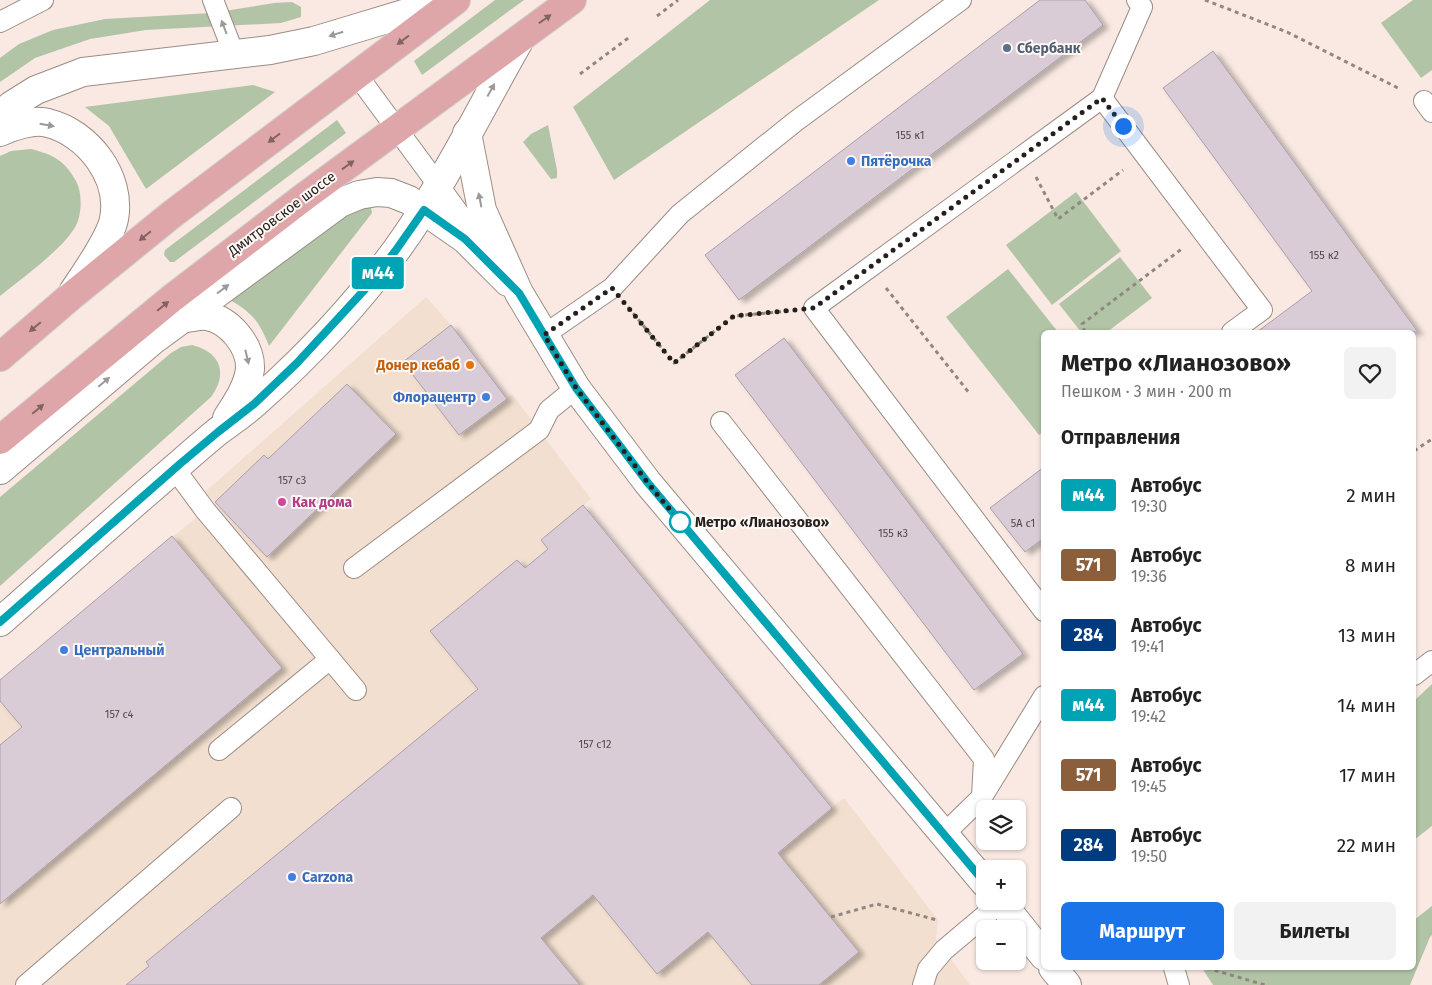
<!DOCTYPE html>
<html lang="ru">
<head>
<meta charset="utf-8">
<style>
	:root { --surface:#fff; --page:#f2f2f2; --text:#222; --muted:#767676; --accent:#1a73e8 }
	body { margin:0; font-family:"Fira Sans",sans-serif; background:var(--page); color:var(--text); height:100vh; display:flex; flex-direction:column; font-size:19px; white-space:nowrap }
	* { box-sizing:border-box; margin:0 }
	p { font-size:16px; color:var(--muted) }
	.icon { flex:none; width:28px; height:28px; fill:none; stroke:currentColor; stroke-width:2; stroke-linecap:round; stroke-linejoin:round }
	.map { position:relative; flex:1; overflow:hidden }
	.details { position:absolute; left:1041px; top:330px; width:375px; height:640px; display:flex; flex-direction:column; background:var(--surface); border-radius:8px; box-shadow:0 1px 4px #0004 }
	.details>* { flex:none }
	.badge { padding:0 10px; border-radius:4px; font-size:18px; line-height:32px }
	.tools { position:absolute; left:976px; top:800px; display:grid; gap:10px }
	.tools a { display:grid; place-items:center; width:50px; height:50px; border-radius:8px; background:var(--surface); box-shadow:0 1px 4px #0004; font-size:25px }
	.you { position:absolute; width:25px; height:25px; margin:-12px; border:4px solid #fff; border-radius:50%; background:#1a73e8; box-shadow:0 0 0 8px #1a73e833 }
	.map>.badge { position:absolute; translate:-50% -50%; box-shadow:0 0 0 2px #fff }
	h2 { padding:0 20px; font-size:19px; line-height:45px }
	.round { display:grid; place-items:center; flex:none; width:52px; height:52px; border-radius:8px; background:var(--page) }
	.overview { display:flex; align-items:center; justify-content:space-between; height:85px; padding:0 20px }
	h1 { font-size:24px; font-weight:700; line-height:38px }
	.button { display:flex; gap:10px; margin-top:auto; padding:10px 20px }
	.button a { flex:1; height:58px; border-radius:8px; background:var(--accent); color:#fff; font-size:20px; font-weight:700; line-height:58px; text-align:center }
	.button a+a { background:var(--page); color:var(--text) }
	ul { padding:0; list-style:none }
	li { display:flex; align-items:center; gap:15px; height:70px; padding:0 20px }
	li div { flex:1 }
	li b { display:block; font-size:19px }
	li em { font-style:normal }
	li .badge { min-width:55px; font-weight:700; text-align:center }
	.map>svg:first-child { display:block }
</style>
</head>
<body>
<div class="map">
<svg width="1432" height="985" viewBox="0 0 1432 985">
	<defs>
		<filter id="shadow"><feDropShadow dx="5.5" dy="3" stdDeviation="2.5" flood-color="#0004"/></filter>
	</defs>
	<rect width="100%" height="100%" fill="#f9e9e2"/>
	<path fill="#f2dfcf" d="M426 297 451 325 507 398 512 394 591 499 583 506 831 808 844 798 938 920 936 939 970 985H0V680L215 502 205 492Z"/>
	<g fill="#b2c4a6">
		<path d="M495 0H524L422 75 414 61Z"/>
		<path d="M710 0H879L614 180 573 107Z"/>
		<path d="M1413 0H1432V70L1421 78 1381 23Z"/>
		<path d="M292 2 301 7V17L281 23 146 30 90 39 35 58 0 82V58L19 44 53 30 105 19 212 13 274 3Z"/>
		<path d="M253 85 275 92 146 189 109 126 85 107Z"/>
		<path d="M337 120 346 133 174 262H170L164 255 165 250Z"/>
		<path d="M548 125 557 170V178L551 179 523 142 531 134Z"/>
		<path d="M31 149C54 155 64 160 76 181 83 194 82 217 74 229 59 252 22 278 0 296V156L11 151Z"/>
		<path d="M1076 192 1121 251 1052 305 1006 245Z"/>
		<path d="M370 202 372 213 269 346C258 319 252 313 227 298L346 208Z"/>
		<path d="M1120 257 1152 298 1107 332H1081L1059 304Z"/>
		<path d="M1008 269 1058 332H1044V431L1039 435 946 317Z"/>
		<path d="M192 345C221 352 228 374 211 397L0 586V497L171 353 181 347Z"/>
		<path d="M1432 684V826L1414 840V701Z"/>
		<path d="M1432 906V935L1430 937 1410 985H1213L1202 968H1414V920Z"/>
	</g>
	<g fill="#d9ccd6" stroke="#ab9fa9" filter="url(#shadow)">
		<path d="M1040 0H1085L1103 25 739 300 705 255Z"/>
		<path d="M1213 51 1418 332H1257L1312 291 1163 88Z"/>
		<path d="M451 325 507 399 459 435 403 362Z"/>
		<path d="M784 338 1023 654 974 690 735 375Z"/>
		<path d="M347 384 396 434 267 557 215 502 264 455 268 459Z"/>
		<path d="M1044 467V538L1025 552 990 508Z"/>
		<path d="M583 505 832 808 778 853 859 952 819 985H752L708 932 657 974 593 895 541 938 580 985H126L149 966 146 962 478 689 430 631 517 560 525 568 548 549 541 540Z"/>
		<path d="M172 536 282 668 0 904V745L22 727 0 701V680Z"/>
	</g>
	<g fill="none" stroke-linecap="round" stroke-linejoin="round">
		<g stroke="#9a8c86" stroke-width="22">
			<g id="lane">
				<path d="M213 0 234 54"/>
				<path d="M0 22 43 0"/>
				<path d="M357 75 483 246"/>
				<path d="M1102 98 1262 310 1232 332"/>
				<path d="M1424 101 1432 112"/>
				<path d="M544 335 612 288 680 214 796 121 961 0"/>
				<path d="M721 422 984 759 982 797"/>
				<path d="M174 468 205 510 356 690"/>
				<path d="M354 568 539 430 549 410 576 388"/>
				<path d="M1044 611 814 308 1102 98 1142 7 1137 0"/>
				<path d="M1414 675 1432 661"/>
				<path d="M219 750 330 659"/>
				<path d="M944 834 982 797 1044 696"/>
				<path d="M1174 968 1179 985"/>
				<path d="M26 985 231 808"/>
				<path d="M923 985 928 969 944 950 1001 902"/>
			</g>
		</g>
		<g stroke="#9a8c86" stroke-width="30">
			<g id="secondary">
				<path d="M0 115 12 105 36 90 83 72 270 50 314 41 450 0"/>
				<path d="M0 132C13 126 34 119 48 123 88 133 122 177 114 219 110 239 85 274 73 292"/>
				<path d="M467 133 482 210 519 293 576 388 648 483 985 883"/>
				<path d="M184 318C191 318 200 315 207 316 230 320 251 346 250 369 248 387 236 404 227 418"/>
				<path d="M0 470 152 341 340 203 359 195 377 192 391 193 409 200 465 239 508 282"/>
				<path d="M0 622C60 569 120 515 181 463 193 452 205 442 217 432 230 422 243 414 255 403 307 357 356 305 397 249 444 184 479 111 519 41"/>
				<path d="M1000 901 1044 956"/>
				<path d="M1053 968 1067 985"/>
			</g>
		</g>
		<g stroke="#cfcecd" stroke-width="30">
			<g id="primary">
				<path d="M0 357 70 297 171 215 456 0"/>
				<path d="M0 440 171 299 304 197 572 0"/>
			</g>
		</g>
		<g stroke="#918782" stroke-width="3" stroke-dasharray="4 4" stroke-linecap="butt">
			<path d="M1205 0 1287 32 1400 89"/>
			<path d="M657 16 678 0"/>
			<path d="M580 74 631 36"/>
			<path d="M1036 177 1058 219 1123 170"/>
			<path d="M886 288 970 394"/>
			<path d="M628 307 674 363 734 316 789 311"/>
			<path d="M1085 332 1082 324 1183 248"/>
			<path d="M1414 451 1432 439"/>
			<path d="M831 917 877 904 937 920"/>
			<path d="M1207 968 1265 985"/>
		</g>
		<use href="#lane" stroke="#fff" stroke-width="20"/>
		<use href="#secondary" stroke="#fff" stroke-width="28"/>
		<use href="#primary" stroke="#dfa6a9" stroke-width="28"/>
	</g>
	<defs><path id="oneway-solid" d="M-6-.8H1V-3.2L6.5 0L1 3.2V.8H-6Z" transform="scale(1.25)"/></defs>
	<g fill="#826262">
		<use href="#oneway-solid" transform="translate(545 19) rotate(-35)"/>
		<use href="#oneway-solid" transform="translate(403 40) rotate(143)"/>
		<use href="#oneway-solid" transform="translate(274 138) rotate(143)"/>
		<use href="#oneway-solid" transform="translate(348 165) rotate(-36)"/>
		<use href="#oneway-solid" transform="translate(145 236) rotate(141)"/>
		<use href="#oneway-solid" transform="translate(163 306) rotate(-39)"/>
		<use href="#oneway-solid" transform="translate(35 327) rotate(140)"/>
		<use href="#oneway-solid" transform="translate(38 409) rotate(-40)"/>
	</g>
	<g fill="#9c9a99">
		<use href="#oneway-solid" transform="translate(224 27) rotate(-111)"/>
		<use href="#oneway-solid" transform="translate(336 34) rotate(163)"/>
		<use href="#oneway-solid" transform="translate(491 90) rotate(-61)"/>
		<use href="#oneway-solid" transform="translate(47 125) rotate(10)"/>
		<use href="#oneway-solid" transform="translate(480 200) rotate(-101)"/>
		<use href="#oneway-solid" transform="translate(223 289) rotate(-37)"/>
		<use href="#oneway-solid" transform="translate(247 357) rotate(77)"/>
		<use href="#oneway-solid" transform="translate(104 382) rotate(-40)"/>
	</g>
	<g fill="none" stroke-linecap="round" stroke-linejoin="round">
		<g stroke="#fff" stroke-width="11">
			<path id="line" d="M0 622 181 463 218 432 254 404 297 363 368 286 396 250 424 210 465 239 519 293 576 388 648 483 985 883"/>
		</g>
		<use href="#line" stroke="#00a3b4" stroke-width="8"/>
		<path stroke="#241f1c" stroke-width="5" stroke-dasharray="0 9" d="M680 522 648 483 576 388 544 335 612 288 674 363 734 316 814 308 1102 98 1123 126"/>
	</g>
	<circle fill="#5c6f8a" stroke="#fff9f6" stroke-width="2" cx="1007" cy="48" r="5"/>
	<g fill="#3f7fe0" stroke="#fff9f6" stroke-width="2">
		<circle cx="851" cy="161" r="5"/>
		<circle cx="486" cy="397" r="5"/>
		<circle cx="64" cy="650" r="5"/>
		<circle cx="292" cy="877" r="5"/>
	</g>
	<circle fill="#e8710a" stroke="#fff9f6" stroke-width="2" cx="470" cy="365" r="5"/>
	<circle fill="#d1479c" stroke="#fff9f6" stroke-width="2" cx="282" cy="502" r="5"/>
	<circle fill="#fff" stroke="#00a3b4" stroke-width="2.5" cx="680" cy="522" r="10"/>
	<g text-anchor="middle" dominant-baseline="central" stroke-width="4" stroke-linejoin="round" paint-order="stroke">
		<g font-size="11" fill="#514a4a">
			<text x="910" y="135">155 к1</text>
			<text x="1324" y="255">155 к2</text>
			<text x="292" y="480">157 с3</text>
			<text x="1023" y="523">5А с1</text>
			<text x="893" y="533">155 к3</text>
			<text x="119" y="714">157 с4</text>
			<text x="595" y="744">157 с12</text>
		</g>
		<g font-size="14" font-weight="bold" fill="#4e5e75" stroke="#fff9f6" text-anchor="start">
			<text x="1017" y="48">Сбербанк</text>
		</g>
		<g font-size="14" font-weight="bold" fill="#366cbe" stroke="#fff9f6" text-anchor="start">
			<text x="861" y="161">Пятёрочка</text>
			<text x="476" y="397" text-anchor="end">Флорацентр</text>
			<text x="74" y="650">Центральный</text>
			<text x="302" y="877">Carzona</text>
		</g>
		<g font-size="14" fill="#241f1c" stroke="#fff9f6">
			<text transform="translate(282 214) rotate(-37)">Дмитровское шоссе</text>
		</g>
		<g font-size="14" font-weight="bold" fill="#c56008" stroke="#fff9f6" text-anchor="end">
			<text x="460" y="365">Донер кебаб</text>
		</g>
		<g font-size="14" font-weight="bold" fill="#b23c85" stroke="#fff9f6" text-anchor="start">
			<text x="292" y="502">Как дома</text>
		</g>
		<g font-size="14" font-weight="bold" fill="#241f1c" stroke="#fff9f6" text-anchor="start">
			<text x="695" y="522">Метро «Лианозово»</text>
		</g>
	</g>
</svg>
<div class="tools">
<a><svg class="icon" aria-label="layers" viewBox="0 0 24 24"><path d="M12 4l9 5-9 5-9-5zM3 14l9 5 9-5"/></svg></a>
<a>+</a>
<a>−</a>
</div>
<div class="you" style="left:1123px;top:126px"></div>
<b class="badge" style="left:378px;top:273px;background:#00a3b4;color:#fff">м44</b>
<section class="details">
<div class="overview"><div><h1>Метро «Лианозово»</h1><p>Пешком · 3 мин · 200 m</p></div><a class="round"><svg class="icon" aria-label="heart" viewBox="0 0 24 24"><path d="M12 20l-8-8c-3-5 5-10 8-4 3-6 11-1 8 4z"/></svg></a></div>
<h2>Отправления</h2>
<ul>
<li><span class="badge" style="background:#00a3b4;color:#fff">м44</span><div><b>Автобус</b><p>19:30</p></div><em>2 мин</em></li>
<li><span class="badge" style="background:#8b5e3c;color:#fff">571</span><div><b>Автобус</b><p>19:36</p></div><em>8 мин</em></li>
<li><span class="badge" style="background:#003b80;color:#fff">284</span><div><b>Автобус</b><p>19:41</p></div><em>13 мин</em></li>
<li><span class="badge" style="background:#00a3b4;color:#fff">м44</span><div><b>Автобус</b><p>19:42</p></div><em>14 мин</em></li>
<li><span class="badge" style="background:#8b5e3c;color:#fff">571</span><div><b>Автобус</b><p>19:45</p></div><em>17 мин</em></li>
<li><span class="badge" style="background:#003b80;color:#fff">284</span><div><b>Автобус</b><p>19:50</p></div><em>22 мин</em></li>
</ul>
<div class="button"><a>Маршрут</a><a>Билеты</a></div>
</section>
</div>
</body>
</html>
